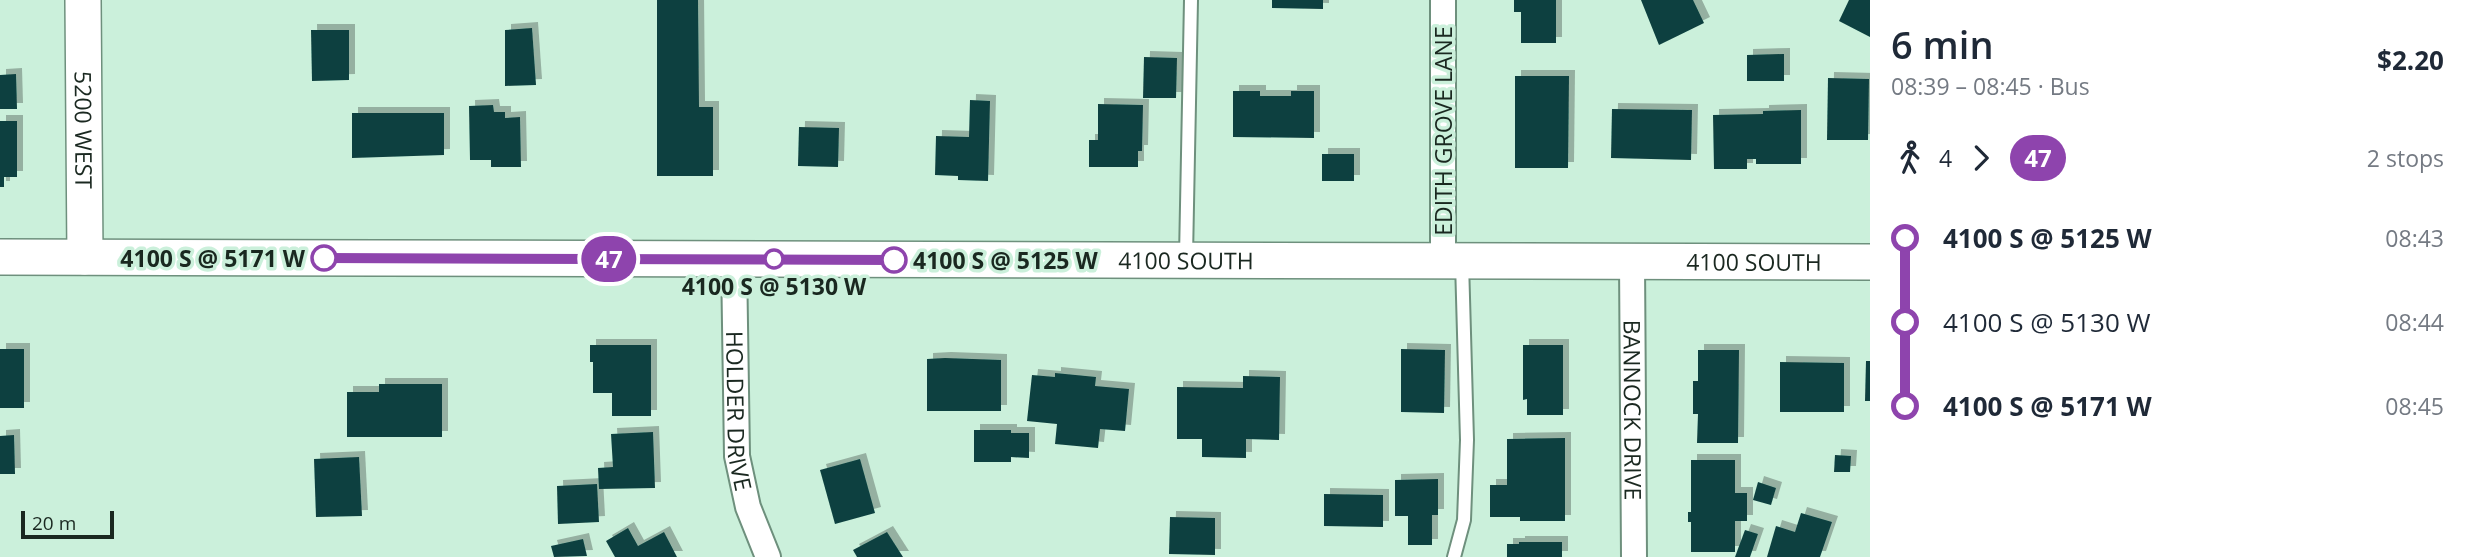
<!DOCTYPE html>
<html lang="en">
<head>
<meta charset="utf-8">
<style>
	:root { --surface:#fff; --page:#f2f2f3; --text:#1f2937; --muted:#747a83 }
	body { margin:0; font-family:"Open Sans",sans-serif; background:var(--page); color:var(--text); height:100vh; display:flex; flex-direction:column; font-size:26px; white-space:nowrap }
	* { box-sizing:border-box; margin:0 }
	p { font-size:23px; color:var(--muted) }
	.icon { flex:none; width:38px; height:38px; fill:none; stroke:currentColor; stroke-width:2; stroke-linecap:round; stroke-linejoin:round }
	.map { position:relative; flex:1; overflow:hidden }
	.side { display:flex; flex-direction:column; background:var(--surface); width:595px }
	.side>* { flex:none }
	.badge { padding:0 14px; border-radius:23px; font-size:24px; line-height:46px }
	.scale { position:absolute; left:21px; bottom:18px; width:93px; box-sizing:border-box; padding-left:7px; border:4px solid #1a2820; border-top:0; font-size:19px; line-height:24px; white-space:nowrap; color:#1a2820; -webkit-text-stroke:5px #cbf0db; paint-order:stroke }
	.map>.badge { position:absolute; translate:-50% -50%; box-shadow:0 0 0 4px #fff }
	.legs { display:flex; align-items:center; gap:10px; height:77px; padding:0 21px; font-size:23px }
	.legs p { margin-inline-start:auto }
	.headline { display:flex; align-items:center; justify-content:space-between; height:119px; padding:0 21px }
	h1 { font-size:38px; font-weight:600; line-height:52px }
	ul { padding:0 21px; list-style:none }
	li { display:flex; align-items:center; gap:24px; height:84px; font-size:26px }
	li i { display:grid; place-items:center; width:10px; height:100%; margin:0 9px; background:currentColor }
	li i::after { content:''; width:18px; height:18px; margin:-9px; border:5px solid; border-radius:50%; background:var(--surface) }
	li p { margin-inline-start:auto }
	li:first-child i { background:linear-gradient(#0000 50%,currentColor 0) }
	li:last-child i { background:linear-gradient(currentColor 50%,#0000 0) }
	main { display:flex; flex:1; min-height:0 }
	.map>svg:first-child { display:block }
</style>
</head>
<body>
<main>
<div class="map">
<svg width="1870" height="557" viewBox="0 0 1870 557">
	<defs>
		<filter id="shadow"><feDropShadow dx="6" dy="-6" stdDeviation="0" flood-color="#0004"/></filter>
	</defs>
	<rect width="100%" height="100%" fill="#cbf0db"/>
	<g fill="#0b403f" filter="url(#shadow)">
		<path d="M657 0H698L699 107H713V176H657Z"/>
		<path d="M1272 0H1323V9L1272 8Z"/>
		<path d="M1514 0H1556V43H1521V12H1514Z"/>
		<path d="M1641 0H1693L1704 23 1659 45Z"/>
		<path d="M1849 0H1870V37L1839 21Z"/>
		<path d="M532 28 536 85 505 86V30Z"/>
		<path d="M311 30H349V80L312 81Z"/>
		<path d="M1784 54V81H1747V55Z"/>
		<path d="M1144 57 1177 58 1176 98H1143Z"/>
		<path d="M16 74 17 109H0V75Z"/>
		<path d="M1515 76H1569L1568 168H1515Z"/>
		<path d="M1828 78 1869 79 1868 140H1827Z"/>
		<path d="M1233 91H1260V96H1291V91H1314V138L1233 137Z"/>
		<path d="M970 100 990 101 988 181 958 180V176L935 175 936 136 969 137Z"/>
		<path d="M1098 104 1143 105 1142 151H1138V167H1089V140H1098Z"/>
		<path d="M493 105 494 112H505V118L520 117 521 167H491V160H470L469 106Z"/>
		<path d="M1612 109 1692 110 1691 160 1611 158Z"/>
		<path d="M1801 110V164H1756V159H1747V169H1714L1713 115 1763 114V111Z"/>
		<path d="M352 113H444V155L352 158Z"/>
		<path d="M0 121H17V177H4V187H0Z"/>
		<path d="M799 127 839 128 838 167 798 166Z"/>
		<rect x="1322" y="154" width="32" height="27"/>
		<path d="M590 345H651V416H612V393H593V362H590Z"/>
		<path d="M1523 345H1563V415H1527V399L1523 400Z"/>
		<rect x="0" y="349" width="24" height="59"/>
		<path d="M1401 349 1445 350 1444 413 1401 412Z"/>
		<path d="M1698 350H1739L1738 443H1697L1698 414H1693V381H1698Z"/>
		<path d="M945 358 1001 360V411H927V359Z"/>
		<path d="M1866 361H1870V401H1865Z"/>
		<path d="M1780 362 1844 363V412H1780Z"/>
		<path d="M1055 373 1096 377 1095 386 1129 389 1125 431 1100 429 1098 448 1055 444 1057 424 1027 421 1032 375 1055 377Z"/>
		<path d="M1243 376 1280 377 1279 440 1246 439V458L1202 457V439H1177V387L1243 388Z"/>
		<path d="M379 384H442V437H347V392H379Z"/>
		<path d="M974 430H1011V433H1029V458L1011 457V462H974Z"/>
		<path d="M653 432 655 488 599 489 598 468 613 467 611 434Z"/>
		<path d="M14 435 15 474H0V436Z"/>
		<path d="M1565 438V521H1520V517H1490V485H1507V439Z"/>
		<path d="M1835 455 1851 456 1850 472H1834Z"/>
		<path d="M359 457 362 516 316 517 314 459Z"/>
		<path d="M860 459 875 513 835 524 820 470Z"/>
		<path d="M1691 460H1735V493H1747V521H1735V552H1691V522H1688V512H1691Z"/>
		<path d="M1438 479V515H1432V545H1408V516H1395V480Z"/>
		<path d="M1758 482 1776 488 1771 505 1753 500Z"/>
		<path d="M597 484 599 522 558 524 557 486Z"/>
		<path d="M1324 494 1383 495V527L1324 526Z"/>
		<path d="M1801 513 1832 522 1820 557H1767L1776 526 1795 532Z"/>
		<path d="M1170 517 1215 518V555L1169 554Z"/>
		<path d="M628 528 638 546 664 532 677 557H615L606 541Z"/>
		<path d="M1745 530 1758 534 1750 557H1735Z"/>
		<path d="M887 532 903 557H857L853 550Z"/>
		<path d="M583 539 587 556 554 557 551 546Z"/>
		<path d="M1519 542H1562V557H1507V544H1519Z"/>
	</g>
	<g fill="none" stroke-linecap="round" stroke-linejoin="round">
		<g stroke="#6e907d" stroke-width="16">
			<g id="lane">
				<path d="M1186 257 1191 0"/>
				<path d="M1454 557 1464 520 1467 440 1462 262"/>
			</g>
		</g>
		<g stroke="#6e907d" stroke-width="28">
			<g id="street">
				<path d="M1443 0V261"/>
				<path id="s1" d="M734 259 737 456 748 507 768 557"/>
				<path id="s2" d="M1632 261 1634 557"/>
			</g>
		</g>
		<g stroke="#6e907d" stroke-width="38">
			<g id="secondary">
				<path id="s3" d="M83 0 85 257"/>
				<path id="s4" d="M0 257 1870 262"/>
			</g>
		</g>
		<use href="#lane" stroke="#fff" stroke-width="12"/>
		<use href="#street" stroke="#fff" stroke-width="24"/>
		<use href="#secondary" stroke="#fff" stroke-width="35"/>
	</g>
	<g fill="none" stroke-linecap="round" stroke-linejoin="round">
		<g stroke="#fff" stroke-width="16">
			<path id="line-1" d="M324 258 894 260"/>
		</g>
		<use href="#line-1" stroke="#8e44ad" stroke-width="10"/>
	</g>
	<g fill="#fff" stroke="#8e44ad" stroke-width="3.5">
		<circle cx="324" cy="258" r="12"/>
		<circle cx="774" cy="259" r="9"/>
		<circle cx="894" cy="260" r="12"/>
	</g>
	<g text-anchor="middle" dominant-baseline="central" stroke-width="7" stroke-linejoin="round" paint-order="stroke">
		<g font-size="23" fill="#1a2820" stroke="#cbf0db">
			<text stroke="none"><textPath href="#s3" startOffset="130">5200 WEST</textPath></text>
			<text transform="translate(1443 131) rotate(-90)">EDITH GROVE LANE</text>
			<text stroke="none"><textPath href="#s4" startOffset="1186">4100 SOUTH</textPath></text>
			<text stroke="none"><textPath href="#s4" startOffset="1754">4100 SOUTH</textPath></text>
			<text stroke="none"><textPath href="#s2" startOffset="149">BANNOCK DRIVE</textPath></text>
			<text stroke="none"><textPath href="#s1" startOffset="152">HOLDER DRIVE</textPath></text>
		</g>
		<g font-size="23" font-weight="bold" fill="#1a2820" stroke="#cbf0db" text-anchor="end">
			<text x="305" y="258">4100 S @ 5171 W</text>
			<text x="913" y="260" text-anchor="start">4100 S @ 5125 W</text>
			<text x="774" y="286" text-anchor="middle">4100 S @ 5130 W</text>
		</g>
	</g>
</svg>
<div class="scale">20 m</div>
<b class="badge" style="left:609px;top:259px;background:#8e44ad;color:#fff">47</b>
</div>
<section class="side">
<div class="headline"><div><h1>6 min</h1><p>08:39 – 08:45 · Bus</p></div><b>$2.20</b></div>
<div class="legs"><svg class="icon" aria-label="walk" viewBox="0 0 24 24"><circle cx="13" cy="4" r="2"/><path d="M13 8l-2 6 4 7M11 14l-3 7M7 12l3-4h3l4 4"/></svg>4<svg class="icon" aria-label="forward" viewBox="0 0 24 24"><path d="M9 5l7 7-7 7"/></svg><b class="badge" style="background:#8e44ad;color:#fff">47</b><p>2 stops</p></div>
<ul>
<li><i style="color:#8e44ad"></i><b>4100 S @ 5125 W</b><p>08:43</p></li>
<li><i style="color:#8e44ad"></i><span>4100 S @ 5130 W</span><p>08:44</p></li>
<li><i style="color:#8e44ad"></i><b>4100 S @ 5171 W</b><p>08:45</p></li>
</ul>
</section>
</main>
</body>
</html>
